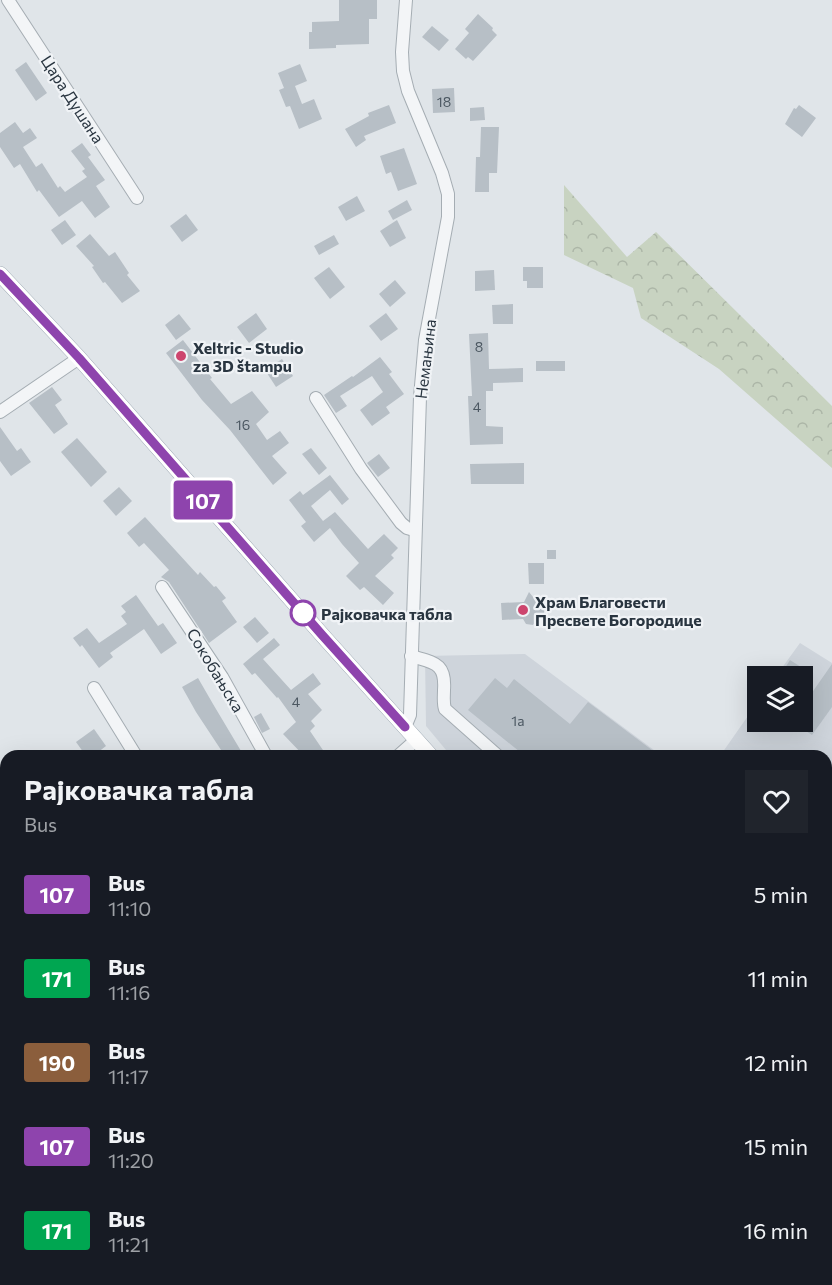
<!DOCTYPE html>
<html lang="en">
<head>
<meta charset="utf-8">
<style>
	:root { --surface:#171b24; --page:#20242c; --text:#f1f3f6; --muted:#9ea1a6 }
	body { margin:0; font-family:Commissioner,sans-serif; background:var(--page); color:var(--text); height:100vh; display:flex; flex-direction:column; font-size:22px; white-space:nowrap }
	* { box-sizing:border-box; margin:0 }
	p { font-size:20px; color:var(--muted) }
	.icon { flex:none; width:33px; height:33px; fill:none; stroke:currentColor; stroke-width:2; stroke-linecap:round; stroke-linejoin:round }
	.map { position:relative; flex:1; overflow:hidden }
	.panel { position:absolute; left:0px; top:750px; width:832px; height:536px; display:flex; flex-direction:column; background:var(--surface); border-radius:18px 18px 0 0; box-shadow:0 6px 24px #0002 }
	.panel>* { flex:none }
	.badge { padding:0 12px; border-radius:4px; font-size:21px; line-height:39px }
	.tools { position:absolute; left:747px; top:666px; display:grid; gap:12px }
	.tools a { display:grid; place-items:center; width:66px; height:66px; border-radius:0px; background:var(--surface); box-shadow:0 6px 24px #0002; font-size:30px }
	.map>.badge { position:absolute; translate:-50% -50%; box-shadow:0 0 0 3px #fff }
	.round { display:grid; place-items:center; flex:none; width:63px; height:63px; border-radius:0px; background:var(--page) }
	.head { display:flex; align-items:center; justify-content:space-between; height:102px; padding:0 24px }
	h1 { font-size:28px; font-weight:700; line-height:45px }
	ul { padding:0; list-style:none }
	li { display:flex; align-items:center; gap:18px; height:84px; padding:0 24px }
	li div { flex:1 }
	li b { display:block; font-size:22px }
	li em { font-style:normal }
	li .badge { min-width:66px; font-weight:700; text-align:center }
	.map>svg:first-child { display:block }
</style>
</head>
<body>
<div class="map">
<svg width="832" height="1285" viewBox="0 0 832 1285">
	<defs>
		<pattern id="industrial-grid" width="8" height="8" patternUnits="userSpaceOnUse" patternTransform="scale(1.5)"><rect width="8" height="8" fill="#ced4db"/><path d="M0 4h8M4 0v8" fill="none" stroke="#b1b7bd"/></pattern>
		<pattern id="forest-crowns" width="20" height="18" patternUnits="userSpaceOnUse" patternTransform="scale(1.5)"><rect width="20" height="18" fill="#c8d3c1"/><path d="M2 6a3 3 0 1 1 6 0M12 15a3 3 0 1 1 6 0" fill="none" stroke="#acb6a7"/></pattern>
	</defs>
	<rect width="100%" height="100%" fill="#e0e5e9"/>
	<g fill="#ced4db">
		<path d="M800 643 832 663V796L827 804 826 756H720L757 703 758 722H802V676H776Z"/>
		<path d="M525 654 662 756H451L426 726 425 656Z"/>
		<path d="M832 815V1065L826 1061V823Z"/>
	</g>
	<path fill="url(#industrial-grid)" d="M404 1280H611L617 1285H398Z"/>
	<path fill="url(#forest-crowns)" d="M564 185 627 257 656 232 832 406V468L719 369 641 318 633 288 564 255Z"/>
	<g fill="#b7bfc6">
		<path d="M339 0H377V19H369V44L336 45V48L309 49V32H312V22L339 21Z"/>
		<path d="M478 14 493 28 492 30 497 35 473 61 468 57 466 59 455 49 469 33 465 29Z"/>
		<path d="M432 26 449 40 439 51 422 37Z"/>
		<path d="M26 62 47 93 36 101 15 70Z"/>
		<path d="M300 64 307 81 295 86 302 104 314 99 322 119 299 129 290 106 286 107 279 90 284 88 278 73Z"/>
		<path d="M454 88 455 112 433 113 432 89Z"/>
		<path d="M389 105 396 123 364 136 366 140 356 147 345 129 369 116 368 113Z"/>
		<path d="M799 105 816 118 802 137 785 124 794 108 796 109Z"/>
		<path d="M484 107 485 120 470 121V108Z"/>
		<path d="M15 122 23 133 30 128 37 138 23 147 36 167 42 163 58 188 60 186 65 192 87 177 82 171 85 169 71 151 82 143 91 155 88 157 105 180 96 186 110 207 95 218 82 201 59 217 39 190 37 192 20 164 14 168 0 147V133Z"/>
		<path d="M481 127H499L497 173H489V192H475L476 157H480Z"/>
		<path d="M404 148 417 184 398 191 391 172 386 174 380 156Z"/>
		<path d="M357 196 365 211 346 221 338 207Z"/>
		<path d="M407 200 412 210 393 220 388 211Z"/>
		<path d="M186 214 198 230 182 242 170 226Z"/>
		<path d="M65 220 76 235 62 245 51 230Z"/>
		<path d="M397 220 406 238 390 247 380 231Z"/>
		<path d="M90 234 109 256 115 252 129 273 127 275 140 291 122 303 105 282 103 283 92 267 94 266 76 246Z"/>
		<path d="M334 235 339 244 319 255 314 246Z"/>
		<path d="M329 267 345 287 330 299 314 278Z"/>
		<path d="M523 267H543V288H527V281H523Z"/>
		<path d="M494 270 495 290 475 291V271Z"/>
		<path d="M395 280 406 293 390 307 379 294Z"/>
		<path d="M513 304V324H493L492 305Z"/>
		<path d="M256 313 267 329 249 343 237 327Z"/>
		<path d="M386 313 398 329 381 341 369 326Z"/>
		<path d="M179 314 191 329 176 340 165 325Z"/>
		<path d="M488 333 489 369 523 368V382L493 383V391H486V426L503 427V444L470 445 468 396H472L469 334Z"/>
		<path d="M183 340 212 378 210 379 231 404 252 391 269 412 256 424 267 440 280 431 289 443 272 456 287 473 273 485 230 430 202 400 166 353Z"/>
		<path d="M380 357 392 372 389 374 404 394 386 407 390 413 372 426 360 410 383 392 372 376 340 396 347 406 336 413 324 395 352 376 353 377Z"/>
		<path d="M282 359 293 376 276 387 265 370Z"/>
		<rect x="536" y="361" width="29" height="10"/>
		<path d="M52 387 62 400 55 405 68 424 54 434 29 403Z"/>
		<path d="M0 427 17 451 21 448 31 462 11 476 0 461Z"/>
		<path d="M77 438 107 472 91 487 61 452Z"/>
		<path d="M311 448 327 468 319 475 302 454Z"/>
		<path d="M379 454 390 468 378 477 367 463Z"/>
		<path d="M524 463V484H471L470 464Z"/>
		<path d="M330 475 349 499 342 505 330 490 311 506 323 521 335 512 368 549 384 534 398 548 391 555 394 558 375 576 394 593 383 605 364 587 360 590 346 576 359 563 342 544 330 528 314 542 301 526 306 522 289 500 300 491 303 495Z"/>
		<path d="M119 487 132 501 116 516 103 501Z"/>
		<path d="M145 517 198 575 200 572 214 587 216 586 226 598 222 601 237 622 209 643 169 582 161 577 169 570 144 543 139 547 127 533Z"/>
		<rect x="547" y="550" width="9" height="9"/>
		<path d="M528 563H544V584H529Z"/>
		<path d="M529 592 537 602 544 607V613L541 617 537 619 533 625 526 624 523 619 502 620 501 603 524 602Z"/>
		<path d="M136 595 158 626 163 623 177 643 161 654 144 629 110 653 113 657 99 668 82 645 80 647 73 638 87 628 99 643 127 624 121 616 126 612 121 606Z"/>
		<path d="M255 617 269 633 257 643 243 627Z"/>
		<path d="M274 638 280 645 263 659 291 690 313 673 321 684 308 694 322 710 311 721 315 726 310 731 327 756H304L283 734 296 722 278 697 277 698 255 673 252 675 243 664Z"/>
		<path d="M790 660 804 669 800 676H780Z"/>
		<path d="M832 664V707L812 735 792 722H802V707Z"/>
		<path d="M198 678 213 704 244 756H225L196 712 182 687Z"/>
		<path d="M495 678 507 688 514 679 570 724 588 702 660 756H525L468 710Z"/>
		<path d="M261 713 270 729 262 733 254 717Z"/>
		<path d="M94 729 106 746 93 756H86L76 742Z"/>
	</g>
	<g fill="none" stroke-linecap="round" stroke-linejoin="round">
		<g stroke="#a5adb3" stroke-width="14">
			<g id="minor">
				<path d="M8 0 137 198"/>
				<path d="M316 398 361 469 401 523 407 528 414 530"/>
				<path d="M0 412 79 358"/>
				<path d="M162 587 222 677 266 756"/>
				<path d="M411 656C433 663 446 662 444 690 444 697 443 703 445 709L498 756"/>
				<path d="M94 688 136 756"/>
				<path d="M405 727 410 715 420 397 425 340 448 217V194L442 173 408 91 403 71 402 52 406 0"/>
				<path d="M398 756 416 740"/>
				<path d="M826 811 832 804"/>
				<path d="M0 891 6 900"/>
				<path d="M234 1280 237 1285"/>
				<path d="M362 1280 368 1285"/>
				<path d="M521 1280 526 1285"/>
				<path d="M381 1285 388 1280"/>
			</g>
		</g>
		<g stroke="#9fabb5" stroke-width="16">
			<g id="major">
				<path d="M0 274 79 358 323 636 431 756"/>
				<path d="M826 1075 832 1079"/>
			</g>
		</g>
		<path stroke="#bec3c7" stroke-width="2" stroke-dasharray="4.5 4.5" stroke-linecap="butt" d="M0 1149 6 1147"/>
		<use href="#minor" stroke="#f3f5f7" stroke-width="12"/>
		<use href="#major" stroke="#fff" stroke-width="15"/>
		<g stroke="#798792" stroke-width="6">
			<g id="rail">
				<path d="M0 858 6 867"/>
				<path d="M258 1280 261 1285"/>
			</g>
		</g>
		<use href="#rail" stroke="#f0f3f6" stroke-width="4" stroke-dasharray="11" stroke-linecap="butt"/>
	</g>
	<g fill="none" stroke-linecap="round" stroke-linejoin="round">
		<g stroke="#fff" stroke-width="14">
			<path id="line" d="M0 274 79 358 323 636 405 727"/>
		</g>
		<use href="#line" stroke="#8e44ad" stroke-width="9"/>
	</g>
	<g fill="#cd456e" stroke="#f0f3f6" stroke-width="2">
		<circle cx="181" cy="356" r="6"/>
		<circle cx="523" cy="610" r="6"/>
	</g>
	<circle fill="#fff" stroke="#8e44ad" stroke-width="3" cx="303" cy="613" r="12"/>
	<g text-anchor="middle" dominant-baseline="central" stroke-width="4.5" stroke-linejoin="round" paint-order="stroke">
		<g font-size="14" fill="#4c5862">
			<text x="444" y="101">18</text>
			<text x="479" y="346">8</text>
			<text x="477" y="406">4</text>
			<text x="243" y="424">16</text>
			<text x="296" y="701">4</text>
			<text x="518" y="720">1a</text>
		</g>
		<g font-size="16" fill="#293540" stroke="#f0f3f6">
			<text transform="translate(73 99) rotate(57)">Цара Душана</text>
			<text transform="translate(425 359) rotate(-83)">Немањина</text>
			<text transform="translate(216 670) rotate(59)">Сокобањска</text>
		</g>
		<g font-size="16" font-weight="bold" fill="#293540" stroke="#f0f3f6" text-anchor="start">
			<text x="193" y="347">Xeltric - Studio<tspan x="193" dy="18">za 3D štampu</tspan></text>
			<text x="535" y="601">Храм Благовести<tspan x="535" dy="18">Пресвете Богородице</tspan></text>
		</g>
		<g font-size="16" font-weight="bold" fill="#293540" stroke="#f0f3f6" text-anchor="start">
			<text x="321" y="613">Рајковачка табла</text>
		</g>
	</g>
</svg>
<div class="tools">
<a><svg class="icon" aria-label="layers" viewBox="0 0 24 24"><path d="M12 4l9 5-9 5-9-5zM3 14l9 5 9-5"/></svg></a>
</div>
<b class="badge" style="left:203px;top:500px;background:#8e44ad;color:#fff">107</b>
<section class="panel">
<div class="head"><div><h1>Рајковачка табла</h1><p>Bus</p></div><a class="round"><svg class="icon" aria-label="heart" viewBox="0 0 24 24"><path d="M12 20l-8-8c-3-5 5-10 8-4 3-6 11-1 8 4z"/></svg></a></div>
<ul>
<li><span class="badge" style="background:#8e44ad;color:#fff">107</span><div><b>Bus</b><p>11:10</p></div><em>5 min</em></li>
<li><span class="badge" style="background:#00a651;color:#fff">171</span><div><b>Bus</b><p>11:16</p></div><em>11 min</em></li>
<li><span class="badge" style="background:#8b5e3c;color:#fff">190</span><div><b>Bus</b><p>11:17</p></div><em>12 min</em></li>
<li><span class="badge" style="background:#8e44ad;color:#fff">107</span><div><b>Bus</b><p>11:20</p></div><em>15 min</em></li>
<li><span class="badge" style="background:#00a651;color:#fff">171</span><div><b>Bus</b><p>11:21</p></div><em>16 min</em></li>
</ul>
</section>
</div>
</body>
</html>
